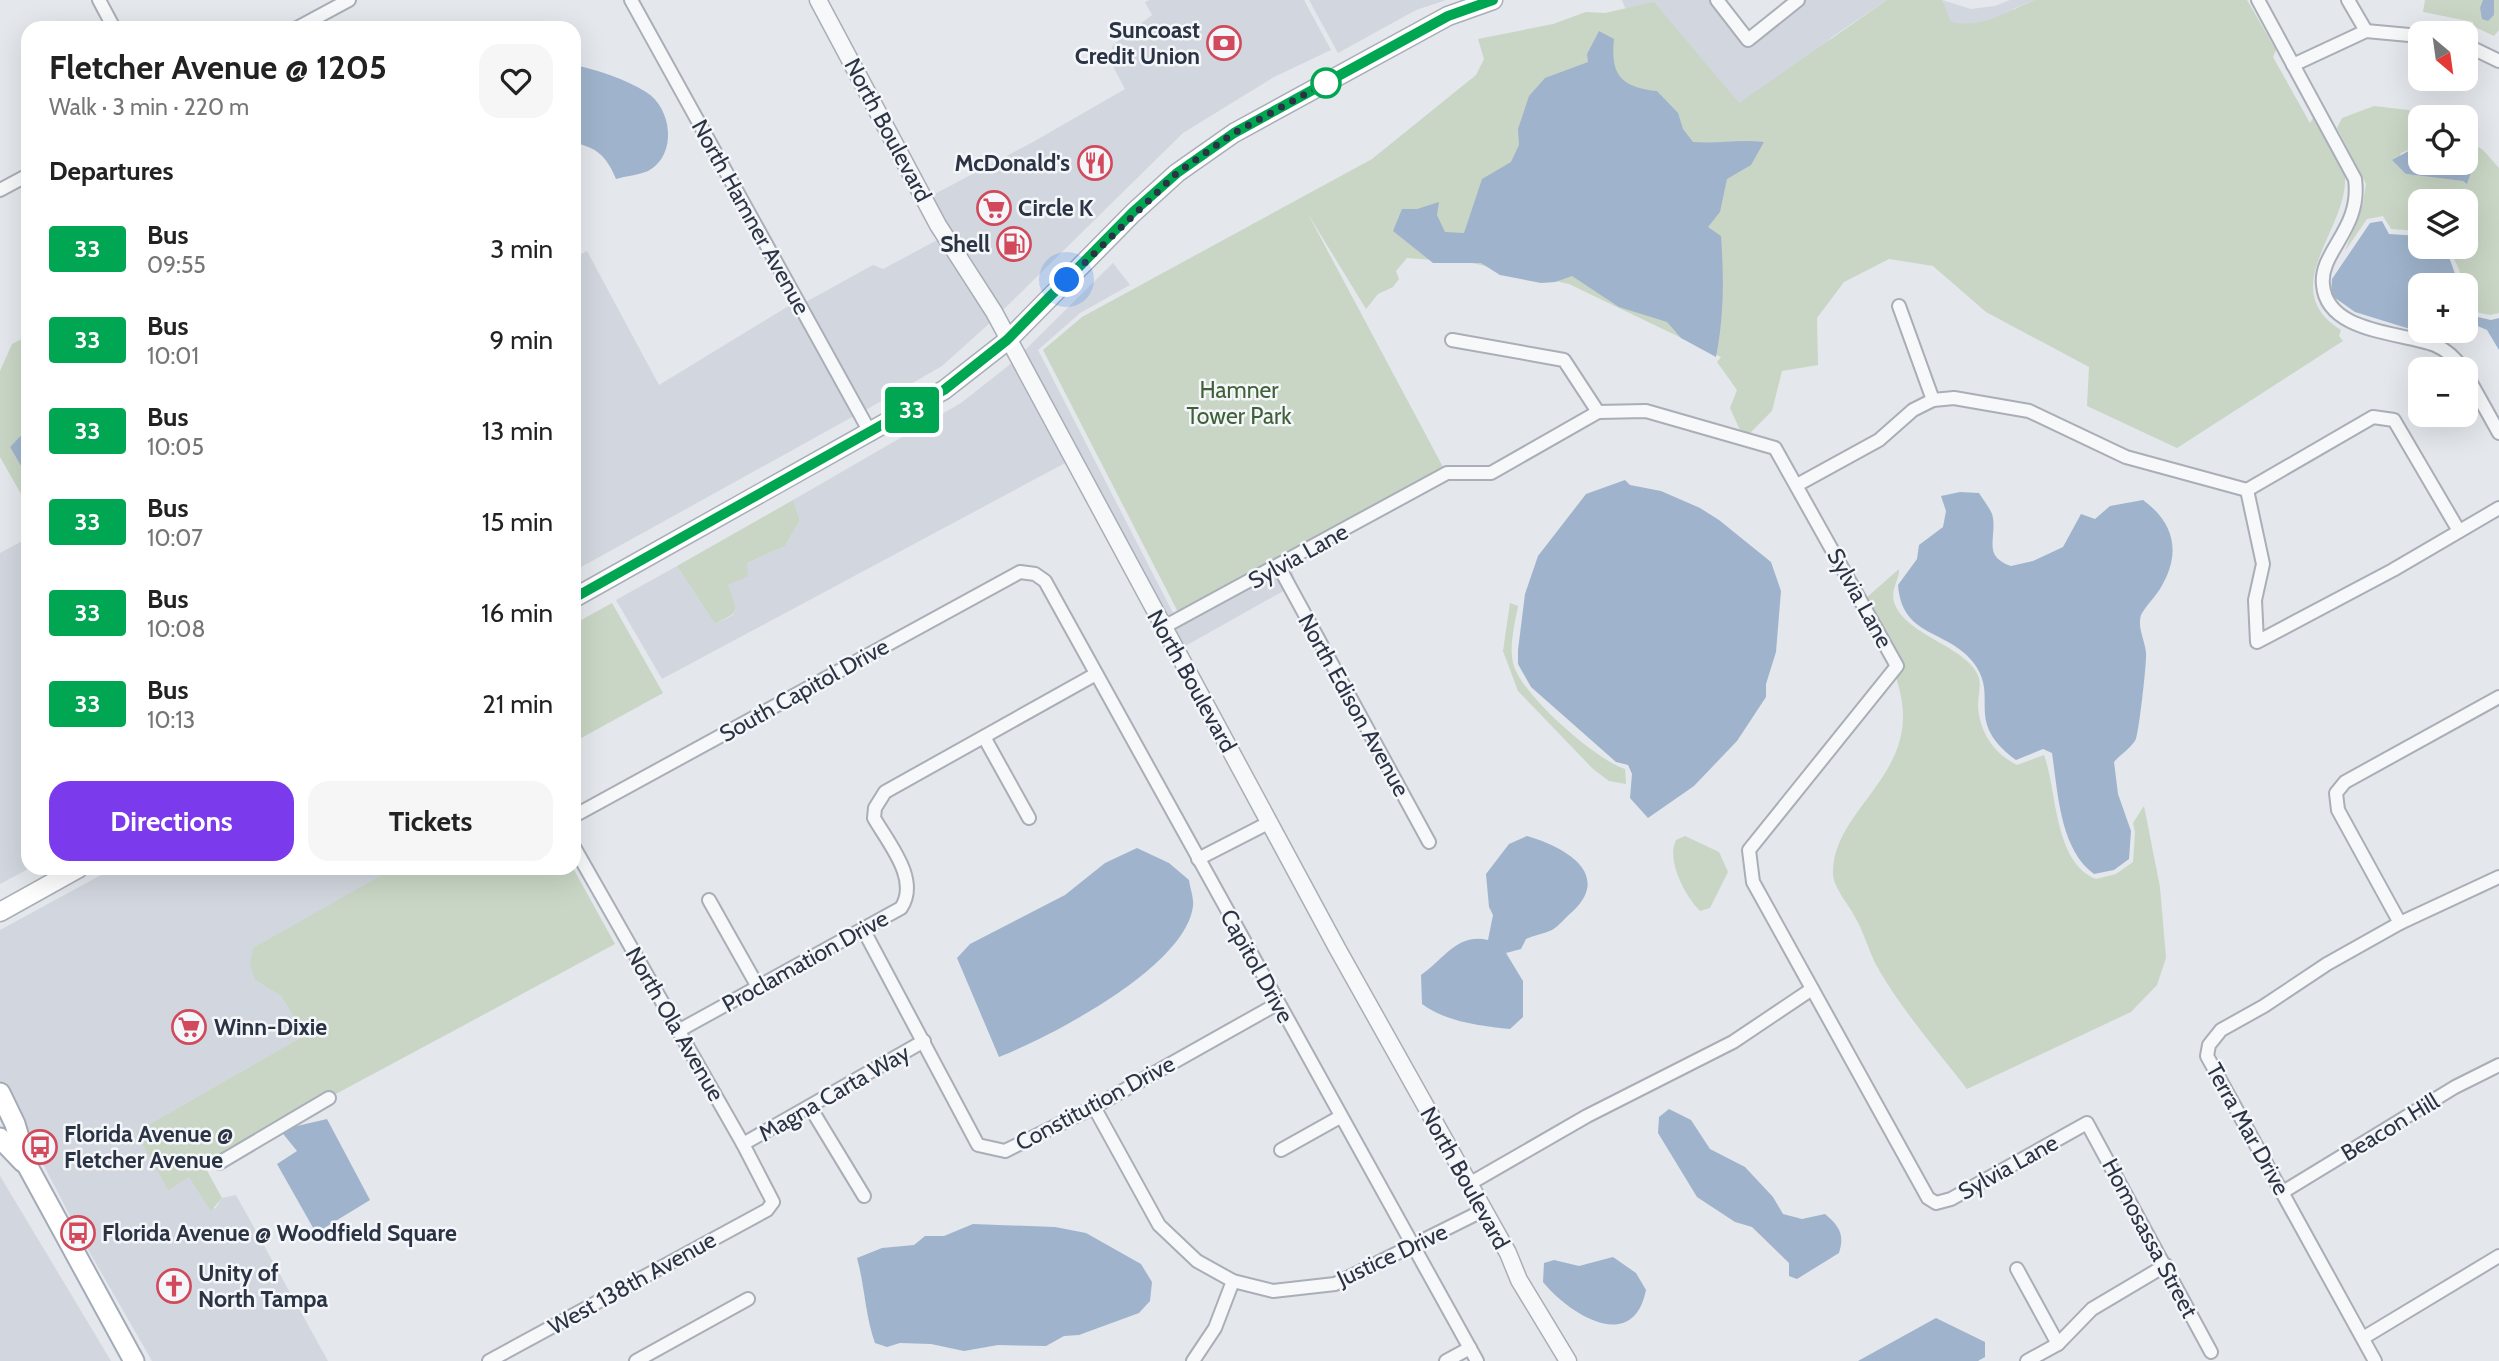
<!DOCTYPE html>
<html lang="en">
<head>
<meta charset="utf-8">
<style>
	:root { --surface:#fff; --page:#f6f6f6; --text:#222; --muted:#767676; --accent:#7c3aed }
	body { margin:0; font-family:Cabin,sans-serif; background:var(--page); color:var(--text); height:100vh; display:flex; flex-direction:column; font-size:26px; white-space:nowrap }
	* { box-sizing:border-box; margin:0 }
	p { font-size:23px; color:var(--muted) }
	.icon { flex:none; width:38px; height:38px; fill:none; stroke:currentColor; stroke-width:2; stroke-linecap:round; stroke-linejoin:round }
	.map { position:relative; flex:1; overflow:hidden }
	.drawer { position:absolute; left:21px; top:21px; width:560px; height:854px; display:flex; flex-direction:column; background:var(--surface); border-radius:21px; box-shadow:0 7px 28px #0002 }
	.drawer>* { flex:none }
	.badge { padding:0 14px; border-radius:5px; font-size:24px; line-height:46px }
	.needle { width:46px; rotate:151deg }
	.buttons { position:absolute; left:2408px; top:21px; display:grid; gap:14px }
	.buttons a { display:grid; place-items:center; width:70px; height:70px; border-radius:14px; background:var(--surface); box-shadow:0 7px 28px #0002; font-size:35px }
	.you { position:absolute; width:35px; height:35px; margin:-18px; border:5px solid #fff; border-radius:50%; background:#1a73e8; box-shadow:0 0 0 10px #1a73e833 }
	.map>.badge { position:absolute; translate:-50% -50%; box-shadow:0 0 0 4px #fff }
	h2 { padding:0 28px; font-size:26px; line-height:63px }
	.round { display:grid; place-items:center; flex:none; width:74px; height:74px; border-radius:21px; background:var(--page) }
	.overview { display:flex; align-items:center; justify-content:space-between; height:119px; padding:0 28px }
	h1 { font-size:33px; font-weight:800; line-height:52px }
	.primary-button { display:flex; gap:14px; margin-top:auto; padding:14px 28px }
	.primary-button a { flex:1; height:80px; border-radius:21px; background:var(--accent); color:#fff; font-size:28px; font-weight:800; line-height:80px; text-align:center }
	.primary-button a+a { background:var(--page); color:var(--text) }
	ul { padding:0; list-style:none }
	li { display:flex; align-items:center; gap:21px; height:91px; padding:0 28px }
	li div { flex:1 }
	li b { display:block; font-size:26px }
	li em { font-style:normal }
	li .badge { min-width:77px; font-weight:700; text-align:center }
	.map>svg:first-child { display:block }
</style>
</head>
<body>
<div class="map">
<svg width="2499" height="1361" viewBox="0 0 2499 1361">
	<rect width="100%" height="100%" fill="#e4e7ec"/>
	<g fill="#d2d6de">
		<path d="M1150 0H1304L1331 50 1274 77 1183 133 1000 313 929 197 1033 142 1125 89 1109 59 1113 45 1152 15 1145 2Z"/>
		<path d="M1309 0H1446L1416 10 1338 53Z"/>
		<path d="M1622 0H1712L1744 44 1751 45 1801 7 1804 0H1887L1832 37 1755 107 1728 103 1630 20Z"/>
		<path d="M1942 0 1971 9 1995 6 2010 0H2035L2013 9 2012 30 1974 111Z"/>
		<path d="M941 238 992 321 942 366 864 411 804 303 873 265 883 269Z"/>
		<path d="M587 251 659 385 792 304 854 416 574 571V258Z"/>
		<path d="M1113 263 1130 285 1080 313 1038 350 1174 615 1164 620 1021 354Z"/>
		<path d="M1013 362 1067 462 662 679 616 600 677 566 715 624 733 615 736 608 727 585 747 563 785 546 800 520 793 500 961 403Z"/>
		<path d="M28 538 30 868 0 884V553Z"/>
		<path d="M1291 567 1296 583 1294 585 1180 649 1170 631Z"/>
		<path d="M114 868H394L253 949 255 980 281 996 305 1035 136 1132 189 1177 215 1209 222 1198 236 1195 328 1361H152L82 1239 0 1081V930Z"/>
		<path d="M0 1176 111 1361H0Z"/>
	</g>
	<g fill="#c9d6c5">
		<path d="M1887 0H1942L1951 22C1984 29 2007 11 2035 0H2247L2276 50 2273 57 2310 123 2315 115C2323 130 2341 150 2344 167 2356 225 2271 286 2341 330L2339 336 2343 341 2177 448 2087 406 2089 367 1986 312 1933 266 1889 259 1844 282 1817 318 1818 365 1782 371 1772 411 1749 434 1740 430 1730 408 1737 390 1717 362 1721 357 1569 284 1472 263 1407 258 1396 271 1399 279 1393 287 1378 294 1366 309 1308 214 1443 467 1178 612 1043 350 1082 317 1372 159 1476 75 1484 59 1478 39 1553 24 1586 12 1605 13 1654 2 1739 103Z"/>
		<path d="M2425 0H2499V30L2494 36 2473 26V22L2423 12Z"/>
		<path d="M2374 106 2408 110 2425 117H2420V145L2401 153 2397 162 2406 174 2464 181 2472 169 2462 163H2466V139L2483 150 2499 168V313L2490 315 2471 311C2458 290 2468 270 2444 247H2466V201H2420V231L2391 229 2383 216 2367 219 2345 251 2363 203 2366 184 2337 128 2342 118Z"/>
		<path d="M28 336V428L10 447 28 478V506L0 457V371L12 344Z"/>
		<path d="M793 500 800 520 785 546 747 563 748 576 728 585 736 608 733 614 715 624 677 566Z"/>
		<path d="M1899 569C1900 581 1887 592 1897 609 1914 638 1969 648 1979 678 1981 685 1978 697 1978 705 1979 731 1993 753 2017 765L2044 755C2057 790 2054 863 2096 879L2116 874 2133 862 2135 832 2133 823 2144 806 2160 887 2166 958 2157 985 2131 1012 1967 1089C1937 1050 1904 1013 1879 970 1869 953 1865 934 1855 917 1849 905 1834 888 1833 875 1831 817 1901 784 1903 719 1905 684 1878 632 1866 598Z"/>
		<path d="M612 603 663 693 574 742V624Z"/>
		<path d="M1510 603 1518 606C1515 623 1508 649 1514 666 1523 696 1596 760 1625 769L1626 784 1609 781 1593 769 1518 691 1503 651Z"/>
		<path d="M1685 836 1719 852 1728 872 1710 908 1700 911C1685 896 1666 860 1676 840Z"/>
		<path d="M394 868H573L615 944 204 1165 222 1198 211 1211 189 1177 168 1190 136 1132 305 1035 281 996 255 980 250 964 253 948Z"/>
	</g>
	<g fill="#9fb4cc">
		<path d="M2483 0H2494V15L2488 21 2482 19 2480 8Z"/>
		<path d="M1599 31 1614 39C1610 76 1622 87 1657 91L1678 113 1683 129 1693 142C1717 144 1740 139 1764 142L1751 165 1727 179 1720 212 1708 227 1721 236C1724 277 1724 317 1716 357L1681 338 1667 322 1619 307 1572 276 1555 282 1541 283 1500 275 1481 263H1433L1393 231 1402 209H1417L1439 202 1437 215 1445 232 1464 233 1482 179 1511 162 1519 145 1518 129 1529 96 1545 78 1588 62 1587 54Z"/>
		<path d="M574 65C598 70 625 79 646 92 672 108 678 155 648 171 639 175 626 176 616 179 607 157 597 147 574 143Z"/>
		<path d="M2420 145V163H2462L2472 169 2467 184 2463 181 2406 174 2392 160Z"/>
		<path d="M2382 221 2389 234 2420 236V247H2438L2449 257 2459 285H2420V331H2443L2439 338 2355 312 2331 295 2332 279 2370 223Z"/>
		<path d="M2466 310 2469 315 2491 320 2499 318V350L2487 330 2466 321Z"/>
		<path d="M28 428V478L10 447Z"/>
		<path d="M1625 480 1630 485 1661 491 1700 508 1719 520 1771 562 1781 591 1776 652 1766 684V697L1737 741 1694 786 1648 818 1630 798 1632 774 1628 765 1616 762 1531 687 1518 664V650L1525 594 1538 556 1586 494Z"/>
		<path d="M1960 492 1979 493C1983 500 1992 510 1993 518 1996 540 1983 556 2011 566L2033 561 2063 547 2081 514 2095 519 2110 506 2143 500C2176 524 2181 555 2160 589 2155 597 2145 607 2141 615 2137 628 2145 640 2146 653 2147 661 2139 732 2136 739 2132 747 2120 755 2114 762L2118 794 2131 831 2129 859 2114 870 2094 874C2060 849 2058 793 2052 753L2043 749 2016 760C1962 720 2001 698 1973 662 1947 629 1902 638 1898 585L1917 559 1919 545 1943 527 1946 511 1941 496Z"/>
		<path d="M1527 836C1562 846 1614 873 1572 912 1566 917 1559 926 1552 930 1544 934 1534 935 1526 939L1521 949 1506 953 1523 981V1017L1510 1029C1481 1026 1446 1022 1422 1004L1421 975C1444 960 1456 933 1488 940L1493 915 1489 907 1486 874 1509 844Z"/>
		<path d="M1137 848 1169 863 1189 880C1190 888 1194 898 1193 906 1186 967 1050 1037 999 1057L957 958 970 944 1065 895 1105 863Z"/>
		<path d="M1669 1109 1691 1120 1710 1149 1745 1167 1773 1197 1783 1214 1802 1219 1825 1214C1839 1226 1845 1234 1839 1253L1797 1279 1789 1276V1263L1752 1227 1735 1222 1697 1197 1658 1133 1659 1117Z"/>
		<path d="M327 1119 370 1200 316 1233 277 1164 297 1151 280 1130Z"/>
		<path d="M973 1224 1055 1227 1086 1233 1141 1264 1152 1282 1150 1301 1139 1313 1079 1335 1064 1336 1046 1346 998 1345 964 1351 931 1344 900 1343 887 1347 875 1343C865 1315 865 1287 857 1258L882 1248 914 1245 925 1236H944Z"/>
		<path d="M1613 1257 1636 1273 1646 1290C1633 1355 1569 1314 1543 1282L1544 1263 1554 1260 1579 1266Z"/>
		<path d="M1936 1318 1985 1342V1357L1978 1361H1858Z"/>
	</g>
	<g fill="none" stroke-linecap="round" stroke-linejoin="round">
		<g stroke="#a9aeb7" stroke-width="16">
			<g id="minor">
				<path d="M99 0 114 28"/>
				<path d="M631 0 871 434"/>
				<path d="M1717 0 1748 40 1798 0"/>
				<path d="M2258 0 2355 179C2362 229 2319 252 2323 285 2327 333 2401 332 2435 345 2447 350 2456 359 2463 369"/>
				<path d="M2348 0 2366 31"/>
				<path d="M297 28 349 0"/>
				<path d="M2466 45 2499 61"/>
				<path d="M2293 65 2366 31 2420 36"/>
				<path d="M0 190 28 175"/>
				<path d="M1899 306 1933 400"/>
				<path d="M1452 340 1564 360 1598 412"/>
				<path d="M2466 374 2499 433"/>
				<path d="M1797 485 1879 440 1913 410 1933 400 1954 398 2029 411 2126 457 2247 490"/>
				<path d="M2247 490 2263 564 2255 600 2257 642 2393 570 2499 508"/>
				<path d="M2247 490 2373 417 2394 420 2459 531"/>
				<path d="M1279 567 1429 842"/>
				<path d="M1162 628 1447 473H1491L1598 412 1646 411 1775 448 1897 666 1749 850 1753 882 1928 1198 1936 1203 1951 1199 2087 1123 2211 1352"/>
				<path d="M984 737 1029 818"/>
				<path d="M574 816 1020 572 1035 574 1045 581 1477 1361"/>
				<path d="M1198 859 1270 822"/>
				<path d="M709 900 758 987"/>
				<path d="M2400 923 2338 810 2336 793 2345 782 2499 697"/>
				<path d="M863 929 978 1145 1005 1151 1094 1107 1277 1004"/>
				<path d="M678 1031 901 908C920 880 889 844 874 818L875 808 885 792 1096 674"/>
				<path d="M810 1107 864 1196"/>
				<path d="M1094 1107 1159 1225 1197 1261 1233 1281 1273 1291 1335 1284 1484 1210"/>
				<path d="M743 1144 924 1041"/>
				<path d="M1281 1150 1340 1117"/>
				<path d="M219 1163 329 1098"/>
				<path d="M1469 1184 1587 1116 1733 1042 1812 989"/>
				<path d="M2283 1192 2455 1087 2499 1065"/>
				<path d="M2017 1269 2058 1344"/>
				<path d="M2363 1338 2499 1256"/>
				<path d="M489 1361 767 1210 773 1202 743 1144 574 847"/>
				<path d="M636 1361 748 1299"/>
				<path d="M1193 1361 1215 1328 1233 1281"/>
				<path d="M1446 1361 1470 1348"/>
				<path d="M2027 1361 2058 1344 2092 1309 2166 1265"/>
				<path d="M2375 1361 2207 1056 2209 1045 2221 1030 2264 1006 2327 964 2400 923 2499 877"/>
			</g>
		</g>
		<g stroke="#a9aeb7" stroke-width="19">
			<path id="tertiary" d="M818 0 938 225 994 312 1337 948 1508 1253 1519 1280 1568 1361"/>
		</g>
		<g stroke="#a9aeb7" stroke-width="21">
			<g id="secondary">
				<path d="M574 598 944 390 1008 340 1133 213 1177 173 1234 133 1448 16 1493 0"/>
				<path d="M0 912 79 868"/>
			</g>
		</g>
		<g stroke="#a3abb8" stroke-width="23">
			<g id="primary">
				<path d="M0 1093 15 1124 27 1165 134 1361"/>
				<path d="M0 1138 23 1162"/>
			</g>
		</g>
		<use href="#minor" stroke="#f7f8fa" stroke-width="12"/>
		<use href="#tertiary" stroke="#f7f8fa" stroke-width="16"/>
		<use href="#secondary" stroke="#fff" stroke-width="18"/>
		<use href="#primary" stroke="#fff" stroke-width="19"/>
	</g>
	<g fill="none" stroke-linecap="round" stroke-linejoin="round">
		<g stroke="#fff" stroke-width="16">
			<path id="line" d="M574 598 944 390 1007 340 1133 212 1177 173 1234 133 1448 16 1493 0"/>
		</g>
		<use href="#line" stroke="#00a651" stroke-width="10"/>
		<path stroke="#2b3445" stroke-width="7" stroke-dasharray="0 12.6" d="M1067 280 1177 173 1234 133 1335 78 1326 83"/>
	</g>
	<defs>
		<g id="bank-ring" transform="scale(1.75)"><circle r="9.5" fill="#f4f6f9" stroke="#d1495b" stroke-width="1.5"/><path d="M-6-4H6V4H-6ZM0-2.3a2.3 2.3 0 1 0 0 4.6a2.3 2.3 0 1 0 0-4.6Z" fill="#d1495b"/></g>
		<g id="restaurant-ring" transform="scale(1.75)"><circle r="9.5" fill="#f4f6f9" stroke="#d1495b" stroke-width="1.5"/><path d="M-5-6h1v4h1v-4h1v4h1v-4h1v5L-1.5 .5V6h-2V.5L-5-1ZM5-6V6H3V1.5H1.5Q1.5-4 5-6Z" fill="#d1495b"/></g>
		<g id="supermarket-ring" transform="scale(1.75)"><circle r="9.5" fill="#f4f6f9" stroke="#d1495b" stroke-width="1.5"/><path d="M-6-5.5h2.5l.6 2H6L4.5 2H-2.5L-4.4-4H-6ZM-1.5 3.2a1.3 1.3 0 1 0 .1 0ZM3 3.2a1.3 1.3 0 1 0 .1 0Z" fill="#d1495b"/></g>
		<g id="fuel-ring" transform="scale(1.75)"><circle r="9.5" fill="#f4f6f9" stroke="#d1495b" stroke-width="1.5"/><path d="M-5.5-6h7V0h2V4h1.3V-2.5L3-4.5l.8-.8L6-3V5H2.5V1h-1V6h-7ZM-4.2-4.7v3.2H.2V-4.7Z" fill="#d1495b"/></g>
		<g id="bus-ring" transform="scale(1.75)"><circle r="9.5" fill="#f4f6f9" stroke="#d1495b" stroke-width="1.5"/><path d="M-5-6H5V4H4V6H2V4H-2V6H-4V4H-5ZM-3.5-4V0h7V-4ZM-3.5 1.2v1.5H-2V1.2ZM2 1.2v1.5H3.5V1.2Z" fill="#d1495b"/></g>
		<g id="church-ring" transform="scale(1.75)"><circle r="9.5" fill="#f4f6f9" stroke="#d1495b" stroke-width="1.5"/><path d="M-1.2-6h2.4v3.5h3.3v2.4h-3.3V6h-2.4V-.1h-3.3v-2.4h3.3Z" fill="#d1495b"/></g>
	</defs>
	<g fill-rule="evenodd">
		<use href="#bank-ring" x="1224" y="43"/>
		<use href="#restaurant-ring" x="1095" y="163"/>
		<use href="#supermarket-ring" x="994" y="208"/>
		<use href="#fuel-ring" x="1014" y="244"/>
		<use href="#supermarket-ring" x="189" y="1027"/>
		<use href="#bus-ring" x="40" y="1147"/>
		<use href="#bus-ring" x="78" y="1233"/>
		<use href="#church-ring" x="174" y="1286"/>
	</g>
	<circle fill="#fff" stroke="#00a651" stroke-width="3.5" cx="1326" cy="83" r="14"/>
	<g text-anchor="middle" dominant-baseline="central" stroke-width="5" stroke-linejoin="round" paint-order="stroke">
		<g font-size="23" font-weight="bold" fill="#2b3445" stroke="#f4f6f9" text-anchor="start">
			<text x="1200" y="30" text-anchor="end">Suncoast<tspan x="1200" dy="26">Credit Union</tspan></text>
			<text x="1070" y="163" text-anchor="end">McDonald's</text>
			<text x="1018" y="208">Circle K</text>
			<text x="990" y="244" text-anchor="end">Shell</text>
			<text x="214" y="1027">Winn-Dixie</text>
			<text x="64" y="1134">Florida Avenue @<tspan x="64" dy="26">Fletcher Avenue</tspan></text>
			<text x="102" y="1233">Florida Avenue @ Woodfield Square</text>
			<text x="198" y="1273">Unity of<tspan x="198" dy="26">North Tampa</tspan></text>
		</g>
		<g font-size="23" fill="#2b3445" stroke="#f4f6f9">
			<text transform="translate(888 130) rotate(62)">North Boulevard</text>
			<text transform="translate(751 217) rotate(61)">North Hamner Avenue</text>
			<text transform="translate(1298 556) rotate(-29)">Sylvia Lane</text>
			<text transform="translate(1860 598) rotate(61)">Sylvia Lane</text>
			<text transform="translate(1192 681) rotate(61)">North Boulevard</text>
			<text transform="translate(804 690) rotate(-29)">South Capitol Drive</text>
			<text transform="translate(1354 705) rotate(61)">North Edison Avenue</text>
			<text transform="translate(805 961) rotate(-29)">Proclamation Drive</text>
			<text transform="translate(1257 966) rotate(61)">Capitol Drive</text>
			<text transform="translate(675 1024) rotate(60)">North Ola Avenue</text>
			<text transform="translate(834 1093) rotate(-30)">Magna Carta Way</text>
			<text transform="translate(1095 1103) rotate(-28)">Constitution Drive</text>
			<text transform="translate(2390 1127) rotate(-31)">Beacon Hill</text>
			<text transform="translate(2248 1129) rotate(61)">Terra Mar Drive</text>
			<text transform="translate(2008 1167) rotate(-29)">Sylvia Lane</text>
			<text transform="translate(1465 1178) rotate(61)">North Boulevard</text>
			<text transform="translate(2150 1238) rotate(62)">Homosassa Street</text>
			<text transform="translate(1392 1255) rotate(-25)">Justice Drive</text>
			<text transform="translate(632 1283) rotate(-29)">West 138th Avenue</text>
		</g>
		<g font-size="23" fill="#3f6138" stroke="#f4f6f9">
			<text x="1239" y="390">Hamner<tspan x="1239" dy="26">Tower Park</tspan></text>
		</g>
	</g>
</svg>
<div class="buttons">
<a><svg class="needle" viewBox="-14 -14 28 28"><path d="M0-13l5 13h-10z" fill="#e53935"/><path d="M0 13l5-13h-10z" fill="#767676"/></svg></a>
<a><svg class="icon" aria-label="locate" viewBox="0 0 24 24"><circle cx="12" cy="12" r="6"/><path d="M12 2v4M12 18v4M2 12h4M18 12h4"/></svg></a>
<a><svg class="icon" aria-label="layers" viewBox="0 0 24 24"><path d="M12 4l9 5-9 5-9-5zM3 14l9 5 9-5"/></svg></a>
<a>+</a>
<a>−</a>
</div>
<div class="you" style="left:1067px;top:280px"></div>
<b class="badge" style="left:912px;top:410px;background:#00a651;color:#fff">33</b>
<section class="drawer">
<div class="overview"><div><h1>Fletcher Avenue @ 1205</h1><p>Walk · 3 min · 220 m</p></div><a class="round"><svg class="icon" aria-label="heart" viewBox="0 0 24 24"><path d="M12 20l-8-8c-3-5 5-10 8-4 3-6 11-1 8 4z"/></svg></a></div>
<h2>Departures</h2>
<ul>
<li><span class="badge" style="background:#00a651;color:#fff">33</span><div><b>Bus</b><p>09:55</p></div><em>3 min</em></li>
<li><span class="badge" style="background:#00a651;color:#fff">33</span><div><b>Bus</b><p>10:01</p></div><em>9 min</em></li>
<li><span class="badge" style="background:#00a651;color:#fff">33</span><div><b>Bus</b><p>10:05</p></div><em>13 min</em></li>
<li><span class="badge" style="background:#00a651;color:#fff">33</span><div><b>Bus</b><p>10:07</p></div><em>15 min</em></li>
<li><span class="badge" style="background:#00a651;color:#fff">33</span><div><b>Bus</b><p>10:08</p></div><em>16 min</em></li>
<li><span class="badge" style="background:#00a651;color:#fff">33</span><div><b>Bus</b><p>10:13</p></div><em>21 min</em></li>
</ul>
<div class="primary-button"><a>Directions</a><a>Tickets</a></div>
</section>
</div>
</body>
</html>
